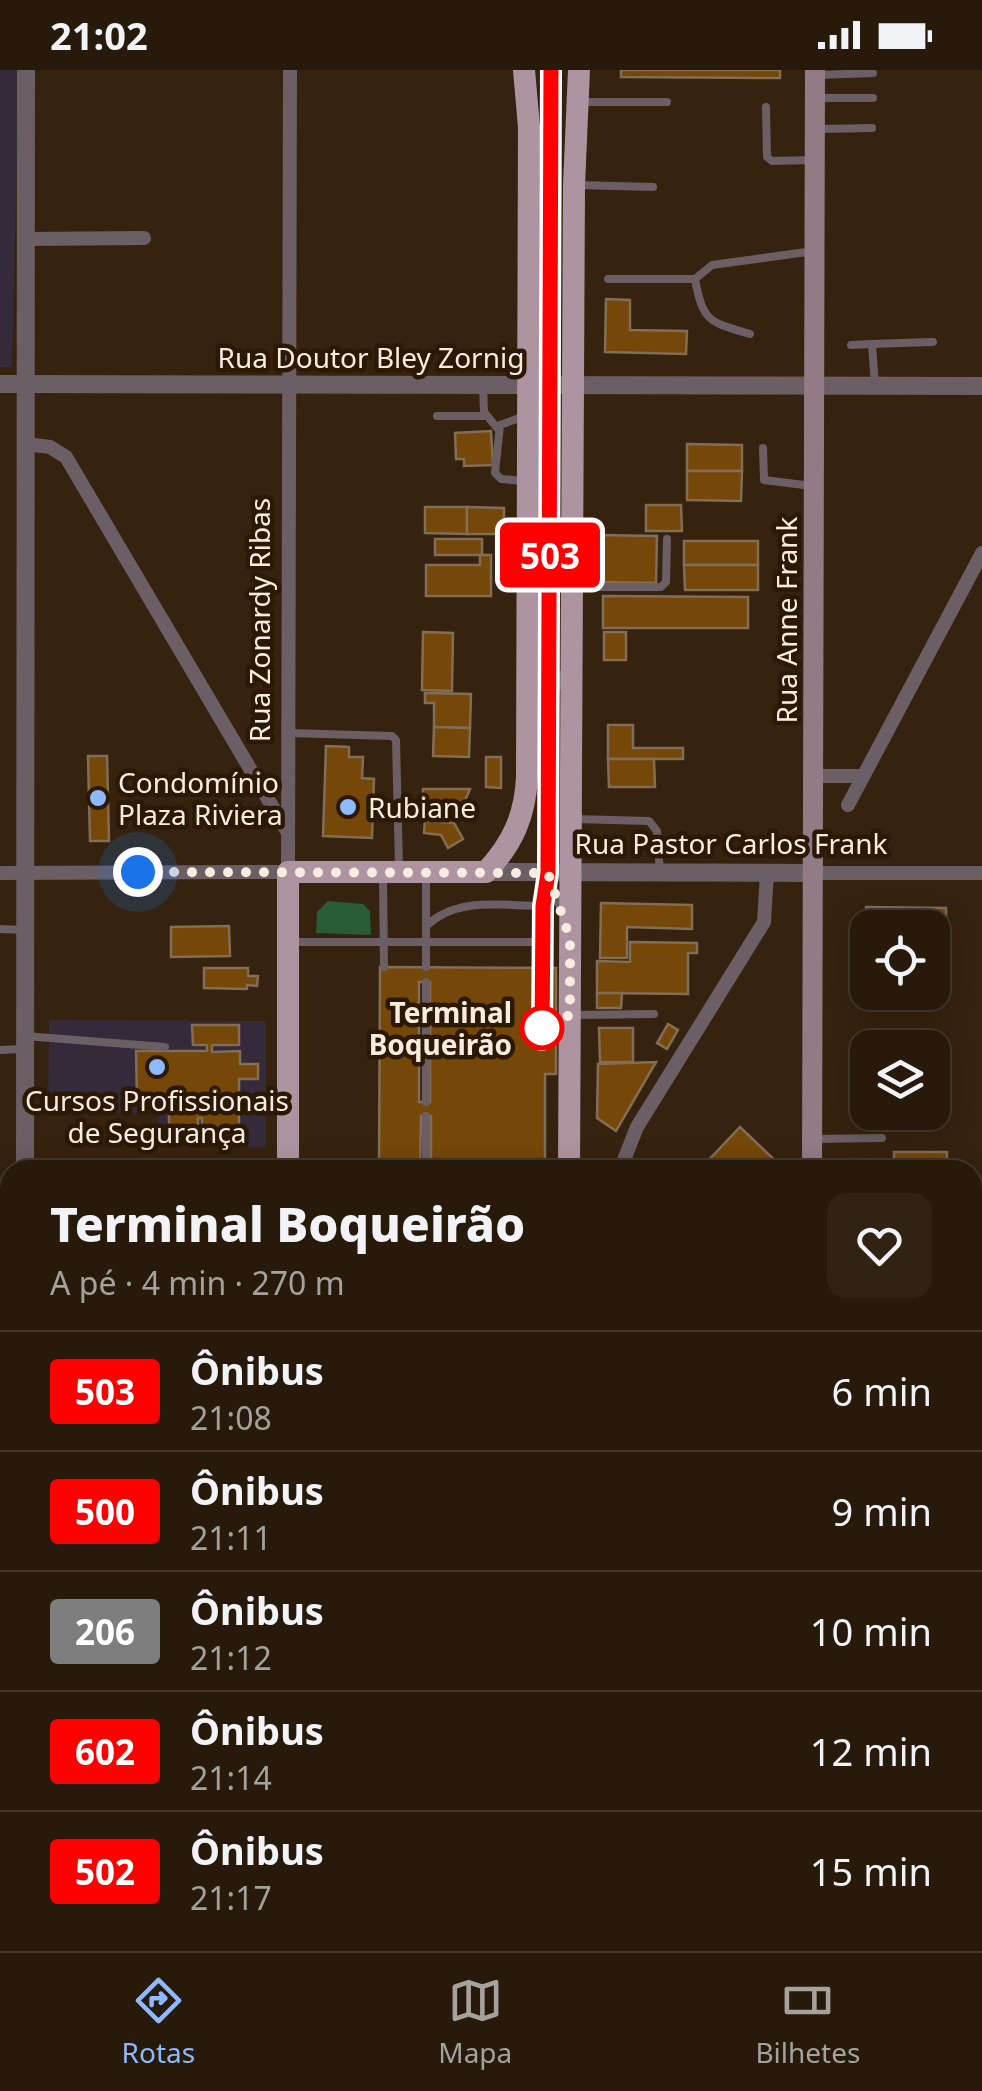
<!DOCTYPE html>
<html lang="pt">
<head>
<meta charset="utf-8">
<style>
	:root { --surface:#281a0b; --page:#302314; --text:#f1f3f6; --muted:#a5a19d; --line:#44382c; --accent:#90b8fd }
	body { margin:0; font-family:"Noto Sans",sans-serif; background:var(--page); color:var(--text); height:100vh; display:flex; flex-direction:column; font-size:38px; white-space:nowrap }
	* { box-sizing:border-box; margin:0 }
	p { font-size:32px; color:var(--muted) }
	.icon { flex:none; width:55px; height:55px; fill:none; stroke:currentColor; stroke-width:2; stroke-linecap:round; stroke-linejoin:round }
	.map { position:relative; flex:1; overflow:hidden }
	.details { position:absolute; left:0px; top:1090px; width:982px; height:792px; display:flex; flex-direction:column; background:var(--surface); border-radius:30px 30px 0 0; box-shadow:0 5px 25px #0003,0 0 0 2px var(--line) }
	.details>* { flex:none }
	.badge { padding:0 20px; border-radius:8px; font-size:35px; line-height:65px }
	.fabs { position:absolute; left:850px; top:840px; display:grid; gap:20px }
	.fabs a { display:grid; place-items:center; width:100px; height:100px; border-radius:20px; background:var(--surface); box-shadow:0 5px 25px #0003,0 0 0 2px var(--line); font-size:50px }
	.you { position:absolute; width:50px; height:50px; margin:-25px; border:8px solid #fff; border-radius:50%; background:#1a73e8; box-shadow:0 0 0 15px #1a73e833 }
	.map>.badge { position:absolute; translate:-50% -50%; box-shadow:0 0 0 5px #fff }
	.round { display:grid; place-items:center; flex:none; width:105px; height:105px; border-radius:20px; background:var(--page) }
	.summary { display:flex; align-items:center; justify-content:space-between; height:170px; padding:0 50px }
	h1 { font-size:48px; font-weight:800; line-height:75px }
	ul { padding:0; list-style:none }
	li { display:flex; align-items:center; gap:30px; height:120px; padding:0 50px; border-top:2px solid var(--line) }
	li div { flex:1 }
	li b { display:block; font-size:38px }
	li em { font-style:normal }
	li .badge { min-width:110px; font-weight:700; text-align:center }
	.status { display:flex; justify-content:space-between; align-items:center; height:70px; padding:0 50px; background:var(--surface); direction:ltr }
	.status svg { height:28px; fill:currentColor }
	.dock { display:flex; justify-content:space-around; align-items:center; height:140px; border-top:2px solid var(--line); background:var(--surface); font-size:28px; color:var(--muted) }
	.dock a { display:grid; justify-items:center; gap:5px }
	.dock .selected { color:var(--accent) }
	.map>svg:first-child { display:block }
</style>
</head>
<body>
<div class="status"><b>21:02</b><svg viewBox="0 0 49 12"><path d="M0 12V9h3v3zM5 12V6h3v6zM10 12V3h3v9zM15 12V0h3v12zM26 1h20v11H26zM47 4h2v5h-2z"/></svg></div>
<div class="map">
<svg width="982" height="1881" viewBox="0 0 982 1881">
	<rect width="100%" height="100%" fill="#35230f"/>
	<path fill="#392933" d="M504 1873V1881H52V1872Z"/>
	<g fill="#342a39">
		<path d="M0 0H19L12 297H0Z"/>
		<path d="M49 950 266 951V1077L159 1074 157 1042 48 1043Z"/>
	</g>
	<path fill="#285b36" d="M328 831 363 834 370 841 371 865 316 863 317 842Z"/>
	<g fill="#754708" stroke="#826d57" stroke-width="2.5" fill-rule="evenodd">
		<path d="M621 0H780V8L621 7Z"/>
		<path d="M606 229 630 230V260L687 261 686 284 605 282Z"/>
		<path d="M491 361 493 395 464 396V389H456L455 363Z"/>
		<path d="M687 374 742 375V401H687Z"/>
		<path d="M687 401H742L741 431 687 430Z"/>
		<path d="M646 435H681L682 461H646Z"/>
		<path d="M425 437H467V464L425 463Z"/>
		<path d="M467 437 504 438V464H467Z"/>
		<path d="M599 465 657 466 656 513 598 512Z"/>
		<path d="M435 469H482V485H491V526H426V495H480V485H435Z"/>
		<rect x="684" y="471" width="74" height="24"/>
		<path d="M684 495H758V520H685Z"/>
		<path d="M603 526 748 527V558H603Z"/>
		<path d="M423 562 453 563 452 621 422 620Z"/>
		<rect x="604" y="562" width="22" height="28"/>
		<path d="M425 623 471 624 470 658 434 657V633H425Z"/>
		<path d="M608 655H633V678H683V689H608Z"/>
		<path d="M434 657 470 658 469 687 433 686Z"/>
		<path d="M326 676 349 677V687H363L362 708 374 709 372 768 323 766Z"/>
		<path d="M88 686H107L109 771H90Z"/>
		<path d="M486 687H501V718L486 717Z"/>
		<path d="M608 689H654L655 717H609Z"/>
		<path d="M423 719H470L458 747 422 748Z"/>
		<path d="M425 751 454 753 463 769 448 778 441 765 424 763Z"/>
		<path d="M601 833 692 835V859L627 857V888H600Z"/>
		<path d="M866 837 946 838V857H866Z"/>
		<path d="M229 856 230 886 171 887V857Z"/>
		<path d="M630 872 697 873V883H688V924L597 923V891L630 892Z"/>
		<path d="M380 897 556 898V1004H545V1100H431V1046H421L420 1100H379ZM419 912H430V1032H419Z"/>
		<path d="M204 898H248V906H258L257 916 247 915V919L204 918Z"/>
		<path d="M597 923H622L621 938H597Z"/>
		<path d="M668 954 678 960 667 979 657 973Z"/>
		<path d="M192 955H239V975H212V982L240 981V994H258V1009H239V1030H137L136 981H207V975H193Z"/>
		<path d="M599 958H633V992H600Z"/>
		<path d="M656 992 616 1061 597 1048 598 994Z"/>
		<path d="M169 1033H198V1043H202V1033H239V1058L202 1057V1048H198V1057H169Z"/>
		<path d="M740 1057 785 1100H709L704 1095Z"/>
		<rect x="894" y="1082" width="53" height="18"/>
		<path d="M972 1334 982 1335V1362H972Z"/>
		<rect x="972" y="1362" width="10" height="37"/>
		<rect x="972" y="1399" width="10" height="36"/>
		<rect x="972" y="1598" width="10" height="104"/>
		<rect x="706" y="1872" width="53" height="9"/>
		<path d="M858 1872H943V1878L924 1877V1881H858Z"/>
	</g>
	<g fill="none" stroke-linecap="round" stroke-linejoin="round">
		<g stroke="#6b5e64" stroke-width="8">
			<path d="M819 5 873 3"/>
			<path d="M819 28H873"/>
			<path d="M579 32H667"/>
			<path d="M766 37 767 87 772 91 811 90"/>
			<path d="M819 59 872 58"/>
			<path d="M578 115 653 117"/>
			<path d="M608 209H695L712 195 814 181"/>
			<path d="M695 209C703 252 709 252 750 264"/>
			<path d="M851 275 872 274"/>
			<path d="M483 315 484 342 498 359"/>
			<path d="M875 315 872 274 933 272"/>
			<path d="M437 346H486"/>
			<path d="M763 378 764 410 812 416"/>
			<path d="M523 411 501 409 495 403 500 355 525 346"/>
			<path d="M536 496 546 525"/>
			<path d="M576 517H661L666 512 667 469"/>
			<path d="M551 632 563 604"/>
			<path d="M289 663 392 666 396 670 399 797"/>
			<path d="M574 749 649 751 657 761 660 803"/>
			<path d="M383 807 384 897"/>
			<path d="M426 807V897"/>
			<path d="M550 807 561 841"/>
			<path d="M426 856C458 826 502 836 543 836"/>
			<path d="M0 859 25 860"/>
			<path d="M292 872H543"/>
			<path d="M543 898V836L549 803 551 0"/>
			<path d="M426 912V1032"/>
			<path d="M575 945 654 944"/>
			<path d="M25 966 165 977"/>
			<path d="M0 980 25 979"/>
			<path d="M426 1046V1100"/>
			<path d="M816 1069 882 1068"/>
			<path d="M545 1881V1872"/>
		</g>
		<g stroke="#6b5e64" stroke-width="14">
			<path d="M26 169 144 168"/>
			<path d="M26 374 50 377 66 387 288 763"/>
			<path d="M813 706H863"/>
			<path d="M848 735 982 483"/>
			<path d="M0 803 288 802 290 0"/>
			<path d="M813 803H982"/>
			<path d="M620 1100 637 1057 764 852 767 803"/>
			<path d="M0 1466H10"/>
			<path d="M0 1667H10"/>
			<path d="M972 1774H982"/>
		</g>
		<g stroke="#6b5e64" stroke-width="18">
			<path d="M0 314 982 316"/>
			<path d="M486 802 813 803"/>
			<path d="M25 1100 26 0"/>
			<path d="M972 1288 982 1289"/>
			<path d="M24 1881V1872"/>
		</g>
		<g stroke="#917c86" stroke-width="20">
			<path d="M812 1100 815 0"/>
			<path d="M0 1288H10"/>
			<path d="M810 1881V1872"/>
		</g>
		<g stroke="#ae94a1" stroke-width="22">
			<path d="M288 1100V802H486C513 773 525 746 527 707L529 57 524 0"/>
			<path d="M569 1100 574 115 579 0"/>
			<path d="M521 1881V1872"/>
			<path d="M566 1881V1872"/>
		</g>
	</g>
	<g fill="none" stroke-linecap="round" stroke-linejoin="round">
		<g stroke="#fff" stroke-width="22">
			<path id="line" d="M542 970 543 836 548 803 551 0"/>
		</g>
		<use href="#line" stroke="#f00" stroke-width="15"/>
		<path stroke="#f8ece0" stroke-width="10" stroke-dasharray="0 18" d="M138 802 548 803 570 869V945L542 958"/>
	</g>
	<g fill="#90b8fd" stroke="#2b1906" stroke-width="4">
		<circle cx="98" cy="728" r="10"/>
		<circle cx="348" cy="737" r="10"/>
		<circle cx="157" cy="997" r="10"/>
	</g>
	<circle fill="#fff" stroke="#f00" stroke-width="5" cx="542" cy="958" r="20"/>
	<g text-anchor="middle" dominant-baseline="central" stroke-width="9" stroke-linejoin="round" paint-order="stroke">
		<g font-size="28" fill="#f8ece0" stroke="#2b1906">
			<text x="371" y="287">Rua Doutor Bley Zornig</text>
			<text transform="translate(259 550) rotate(-90)">Rua Zonardy Ribas</text>
			<text transform="translate(786 550) rotate(-90)">Rua Anne Frank</text>
			<text x="731" y="773">Rua Pastor Carlos Frank</text>
		</g>
		<g font-size="28" fill="#f8ece0" stroke="#2b1906" text-anchor="start">
			<text x="118" y="712">Condomínio<tspan x="118" dy="32">Plaza Riviera</tspan></text>
			<text x="368" y="737">Rubiane</text>
			<text x="157" y="1030" text-anchor="middle">Cursos Profissionais<tspan x="157" dy="32">de Segurança</tspan></text>
		</g>
		<g font-size="28" font-weight="bold" fill="#f8ece0" stroke="#2b1906" text-anchor="end">
			<text x="512" y="942">Terminal<tspan x="512" dy="32">Boqueirão</tspan></text>
		</g>
	</g>
</svg>
<div class="fabs">
<a><svg class="icon" aria-label="locate" viewBox="0 0 24 24"><circle cx="12" cy="12" r="6"/><path d="M12 2v4M12 18v4M2 12h4M18 12h4"/></svg></a>
<a><svg class="icon" aria-label="layers" viewBox="0 0 24 24"><path d="M12 4l9 5-9 5-9-5zM3 14l9 5 9-5"/></svg></a>
</div>
<div class="you" style="left:138px;top:802px"></div>
<b class="badge" style="left:550px;top:485px;background:#f00;color:#fff">503</b>
<section class="details">
<div class="summary"><div><h1>Terminal Boqueirão</h1><p>A pé · 4 min · 270 m</p></div><a class="round"><svg class="icon" aria-label="heart" viewBox="0 0 24 24"><path d="M12 20l-8-8c-3-5 5-10 8-4 3-6 11-1 8 4z"/></svg></a></div>
<ul>
<li><span class="badge" style="background:#f00;color:#fff">503</span><div><b>Ônibus</b><p>21:08</p></div><em>6 min</em></li>
<li><span class="badge" style="background:#f00;color:#fff">500</span><div><b>Ônibus</b><p>21:11</p></div><em>9 min</em></li>
<li><span class="badge" style="background:#7e7e7e;color:#fff">206</span><div><b>Ônibus</b><p>21:12</p></div><em>10 min</em></li>
<li><span class="badge" style="background:#f00;color:#fff">602</span><div><b>Ônibus</b><p>21:14</p></div><em>12 min</em></li>
<li><span class="badge" style="background:#f00;color:#fff">502</span><div><b>Ônibus</b><p>21:17</p></div><em>15 min</em></li>
</ul>
</section>
</div>
<nav class="dock">
<a class="selected"><svg class="icon" aria-label="directions" viewBox="0 0 24 24"><path d="M12 3l9 9-9 9-9-9zM9 14v-3h6M13 9l2 2-2 2"/></svg>Rotas</a>
<a><svg class="icon" aria-label="map" viewBox="0 0 24 24"><path d="M3 6l6-2 6 2 6-2v14l-6 2-6-2-6 2zM9 4v14M15 6v14"/></svg>Mapa</a>
<a><svg class="icon" aria-label="tickets" viewBox="0 0 24 24"><path d="M3 7h18v10H3zM15 7v10"/></svg>Bilhetes</a>
</nav>
</body>
</html>
